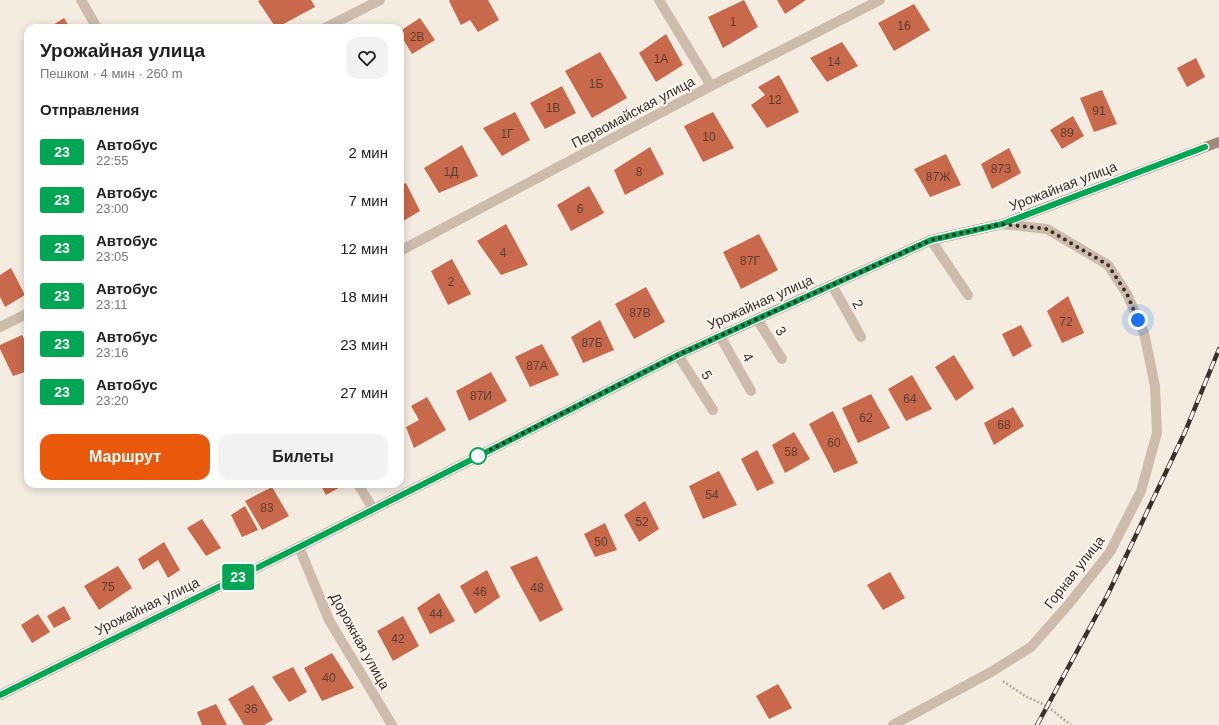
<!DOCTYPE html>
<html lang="ru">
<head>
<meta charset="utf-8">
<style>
	:root { --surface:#fff; --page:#f2f2f2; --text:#222; --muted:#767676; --accent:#ea580c }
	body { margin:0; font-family:Arial,sans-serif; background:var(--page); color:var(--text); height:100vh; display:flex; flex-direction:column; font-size:15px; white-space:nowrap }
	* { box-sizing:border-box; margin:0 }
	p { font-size:13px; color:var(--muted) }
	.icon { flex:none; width:22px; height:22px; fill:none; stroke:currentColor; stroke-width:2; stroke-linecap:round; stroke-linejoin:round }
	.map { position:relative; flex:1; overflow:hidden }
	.details { position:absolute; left:24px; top:24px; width:380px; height:464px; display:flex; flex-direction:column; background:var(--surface); border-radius:12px; box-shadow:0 2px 10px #0003 }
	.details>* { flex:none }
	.badge { padding:0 8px; border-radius:3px; font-size:14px; line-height:26px }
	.you { position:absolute; width:20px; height:20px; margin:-10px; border:3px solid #fff; border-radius:50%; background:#1a73e8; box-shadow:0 0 0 6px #1a73e833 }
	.map>.badge { position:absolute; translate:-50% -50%; box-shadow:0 0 0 2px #fff }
	h2 { padding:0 16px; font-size:15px; line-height:36px }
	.round { display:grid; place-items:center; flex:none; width:42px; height:42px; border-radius:12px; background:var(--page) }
	.headline { display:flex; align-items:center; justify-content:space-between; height:68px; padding:0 16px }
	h1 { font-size:19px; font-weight:800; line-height:30px }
	.cta { display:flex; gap:8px; margin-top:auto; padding:8px 16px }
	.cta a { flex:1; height:46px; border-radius:12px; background:var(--accent); color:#fff; font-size:16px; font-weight:800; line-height:46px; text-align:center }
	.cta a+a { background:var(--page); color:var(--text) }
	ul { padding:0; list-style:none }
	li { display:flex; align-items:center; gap:12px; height:48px; padding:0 16px }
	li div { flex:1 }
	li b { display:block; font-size:15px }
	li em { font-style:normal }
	li .badge { min-width:44px; font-weight:700; text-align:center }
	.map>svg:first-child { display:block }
</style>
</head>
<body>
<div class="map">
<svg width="1219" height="725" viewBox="0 0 1219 725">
	<rect width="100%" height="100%" fill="#f4ebe1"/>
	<g fill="#c8694b">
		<path d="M260 0H311L315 7 276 28 258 1Z"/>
		<path d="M450 0H488L499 20 478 32 470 20 461 25 449 1Z"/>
		<path d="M744 0 758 27 723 48 708 17Z"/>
		<path d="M777 0H806L785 14Z"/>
		<path d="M914 4 930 30 894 51 878 23Z"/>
		<path d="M64 18 70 28H48Z"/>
		<path d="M420 18 435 40 412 54 400 34V31Z"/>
		<path d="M666 34 683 65 656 82 639 53Z"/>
		<path d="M842 42 858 66 827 82 810 58Z"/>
		<path d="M600 52 627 98 592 118 565 71Z"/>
		<path d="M1196 58 1205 77 1187 87 1177 68Z"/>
		<path d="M779 75 799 112 767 128 751 105 765 95 758 87Z"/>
		<path d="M562 86 576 113 545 129 530 103Z"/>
		<path d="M1102 90 1117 124 1094 132 1080 98Z"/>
		<path d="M515 112 530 140 502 156 483 128Z"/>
		<path d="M713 112 734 148 703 162 684 126Z"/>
		<path d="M1073 116 1084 136 1062 149 1050 130Z"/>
		<path d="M462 145 478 176 439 193 424 168Z"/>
		<path d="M650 147 664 174 625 195 614 170Z"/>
		<path d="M1009 148 1021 173 992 189 981 164Z"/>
		<path d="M946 154 961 185 930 197 914 169Z"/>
		<path d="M406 183 420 211 400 223V186Z"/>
		<path d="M589 186 604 213 571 231 557 205Z"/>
		<path d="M506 224 528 265 501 275 477 241Z"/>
		<path d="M759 234 778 270 741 289 723 252Z"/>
		<path d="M452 259 471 294 448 305 431 271Z"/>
		<path d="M11 268 25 295 5 307 0 297V275Z"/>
		<path d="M646 287 665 322 634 339 615 304Z"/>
		<path d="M1068 296 1084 333 1062 343 1047 311Z"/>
		<path d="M600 320 614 350 583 363 571 337Z"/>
		<path d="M1021 325 1032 346 1013 357 1002 334Z"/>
		<path d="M22 335 28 346V371L13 376 0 349V345Z"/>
		<path d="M542 344 559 375 530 387 515 357Z"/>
		<path d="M954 355 974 388 956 401 935 367Z"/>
		<path d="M491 372 507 401 469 421 456 391Z"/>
		<path d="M912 375 932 409 906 421 888 389Z"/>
		<path d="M871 394 890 428 858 443 842 408Z"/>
		<path d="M427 397 446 430 414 448 406 427 419 420 411 406Z"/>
		<path d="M1013 407 1024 426 994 445 984 423Z"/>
		<path d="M833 411 858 463 834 473 809 424Z"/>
		<path d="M794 432 810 459 785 473 772 445Z"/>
		<path d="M757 450 774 483 757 491 741 459Z"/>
		<path d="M719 471 737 505 703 519 689 486Z"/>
		<path d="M320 484H346L326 495Z"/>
		<path d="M272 487 289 516 262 530 245 501Z"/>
		<path d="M645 501 659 529 639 542 624 515Z"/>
		<path d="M245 506 258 530 242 537 231 515Z"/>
		<path d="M202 519 221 548 206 556 187 528Z"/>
		<path d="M605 523 617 550 595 557 584 534Z"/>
		<path d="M164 542 180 570 168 578 158 560 143 570 138 559Z"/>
		<path d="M537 556 563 610 540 622 510 567Z"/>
		<path d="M118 566 132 588 99 610 84 586Z"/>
		<path d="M487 570 500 597 475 614 460 586Z"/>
		<path d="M890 572 905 598 883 610 867 585Z"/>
		<path d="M439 593 455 621 430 634 417 608Z"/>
		<path d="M64 606 71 619 54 628 47 616Z"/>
		<path d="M38 614 50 632 32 643 21 625Z"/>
		<path d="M403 616 419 646 393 661 377 631Z"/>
		<path d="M332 653 354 688 322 701 304 668Z"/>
		<path d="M293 667 307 692 289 702 272 677Z"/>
		<path d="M778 684 792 708 769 719 756 696Z"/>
		<path d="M253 685 273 720 264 725H244L228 699Z"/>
		<path d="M216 704 227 725H202L197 712Z"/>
	</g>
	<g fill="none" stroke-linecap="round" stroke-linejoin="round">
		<path stroke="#b9a596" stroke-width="2.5" stroke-dasharray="2 2" stroke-linecap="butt" d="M1003 681 1025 696 1047 706 1071 725"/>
		<g stroke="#cdbbac" stroke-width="10">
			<path d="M931 240 968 295"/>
			<path d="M832 285 861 337"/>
			<path d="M757 319 782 359"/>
			<path d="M720 336 751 391"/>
			<path d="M678 355 713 410"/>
		</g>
		<g stroke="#cdbbac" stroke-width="10">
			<path d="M81 0 97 28"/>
			<path d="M659 0 711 86"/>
			<path d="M325 28 380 0"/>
			<path d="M400 251 711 86 880 0"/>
			<path d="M0 327 28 313"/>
			<path d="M358 484 373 509"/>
			<path d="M299 547 329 620 392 725"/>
			<path d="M893 725 991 672 1031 647 1068 605 1110 552 1141 491 1157 433 1155 386 1144 333 1127 294 1108 265 1047 229 1002 224"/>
		</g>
		<path stroke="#a18a7d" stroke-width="10" d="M0 695 299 547 678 355 931 240 1002 224 1219 142"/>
		<g stroke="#3b302b" stroke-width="4.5">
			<path id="rail" d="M1037 725 1108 594 1185 432 1219 349"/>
		</g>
		<use href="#rail" stroke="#fbf5ee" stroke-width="3" stroke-dasharray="9" stroke-linecap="butt"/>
	</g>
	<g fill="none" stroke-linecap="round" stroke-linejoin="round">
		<g stroke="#fff" stroke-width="9">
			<path id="line" d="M0 695 299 547 678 355 931 240 1002 224 1205 147"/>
		</g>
		<use href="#line" stroke="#00a651" stroke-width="6"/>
		<path stroke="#3b302b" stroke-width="4" stroke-dasharray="0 7.2" d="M478 456 678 355 931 240 1002 224 1047 229 1108 265 1127 294 1138 320"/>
	</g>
	<circle fill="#fff" stroke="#00a651" stroke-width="2" cx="478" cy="456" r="8"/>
	<g text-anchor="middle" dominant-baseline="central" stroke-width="4" stroke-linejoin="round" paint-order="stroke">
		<g font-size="12" fill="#5e3e33">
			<text x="733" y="22">1</text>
			<text x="904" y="26">16</text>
			<text x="417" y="37">2В</text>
			<text x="661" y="59">1А</text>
			<text x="834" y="62">14</text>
			<text x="596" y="84">1Б</text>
			<text x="775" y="100">12</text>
			<text x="553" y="108">1В</text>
			<text x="1099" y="111">91</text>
			<text x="1067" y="133">89</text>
			<text x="507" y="134">1Г</text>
			<text x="709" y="137">10</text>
			<text x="1001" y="169">87З</text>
			<text x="451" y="172">1Д</text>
			<text x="639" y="172">8</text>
			<text x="938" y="177">87Ж</text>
			<text x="580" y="209">6</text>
			<text x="503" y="253">4</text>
			<text x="750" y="261">87Г</text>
			<text x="451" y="282">2</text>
			<text x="640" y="313">87В</text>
			<text x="1066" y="322">72</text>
			<text x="592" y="343">87Б</text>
			<text x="537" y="366">87А</text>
			<text x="481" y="396">87И</text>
			<text x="910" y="399">64</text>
			<text x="866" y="418">62</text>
			<text x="1004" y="425">68</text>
			<text x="834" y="443">60</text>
			<text x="791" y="452">58</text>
			<text x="712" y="495">54</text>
			<text x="267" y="508">83</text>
			<text x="642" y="522">52</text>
			<text x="601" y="542">50</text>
			<text x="108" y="587">75</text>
			<text x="537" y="588">48</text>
			<text x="480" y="592">46</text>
			<text x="436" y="614">44</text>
			<text x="398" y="639">42</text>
			<text x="329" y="678">40</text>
			<text x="251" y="709">36</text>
		</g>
		<g font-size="14" fill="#3b302b" stroke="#fbf5ee">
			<text transform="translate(633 112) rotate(-28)">Первомайская улица</text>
			<text transform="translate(1063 186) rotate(-21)">Урожайная улица</text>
			<text transform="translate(760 302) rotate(-24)">Урожайная улица</text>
			<text transform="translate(858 304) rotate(61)">2</text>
			<text transform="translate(781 331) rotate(58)">3</text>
			<text transform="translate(748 357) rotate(60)">4</text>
			<text transform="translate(707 375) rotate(58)">5</text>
			<text transform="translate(1074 572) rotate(-52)">Горная улица</text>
			<text transform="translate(147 606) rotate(-26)">Урожайная улица</text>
			<text transform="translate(360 641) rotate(61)">Дорожная улица</text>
		</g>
	</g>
</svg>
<div class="you" style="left:1138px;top:320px"></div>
<b class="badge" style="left:238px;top:577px;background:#00a651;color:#fff">23</b>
<section class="details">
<div class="headline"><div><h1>Урожайная улица</h1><p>Пешком · 4 мин · 260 m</p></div><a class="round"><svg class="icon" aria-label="heart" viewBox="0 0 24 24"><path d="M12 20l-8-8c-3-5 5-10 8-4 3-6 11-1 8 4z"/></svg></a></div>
<h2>Отправления</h2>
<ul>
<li><span class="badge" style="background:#00a651;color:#fff">23</span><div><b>Автобус</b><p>22:55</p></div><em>2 мин</em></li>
<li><span class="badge" style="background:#00a651;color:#fff">23</span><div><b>Автобус</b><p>23:00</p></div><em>7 мин</em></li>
<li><span class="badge" style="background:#00a651;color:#fff">23</span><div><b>Автобус</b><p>23:05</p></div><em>12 мин</em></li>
<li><span class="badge" style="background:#00a651;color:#fff">23</span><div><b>Автобус</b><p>23:11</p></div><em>18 мин</em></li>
<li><span class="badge" style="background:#00a651;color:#fff">23</span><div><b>Автобус</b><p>23:16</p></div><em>23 мин</em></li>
<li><span class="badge" style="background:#00a651;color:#fff">23</span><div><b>Автобус</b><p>23:20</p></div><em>27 мин</em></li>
</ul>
<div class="cta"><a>Маршрут</a><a>Билеты</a></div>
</section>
</div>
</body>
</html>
